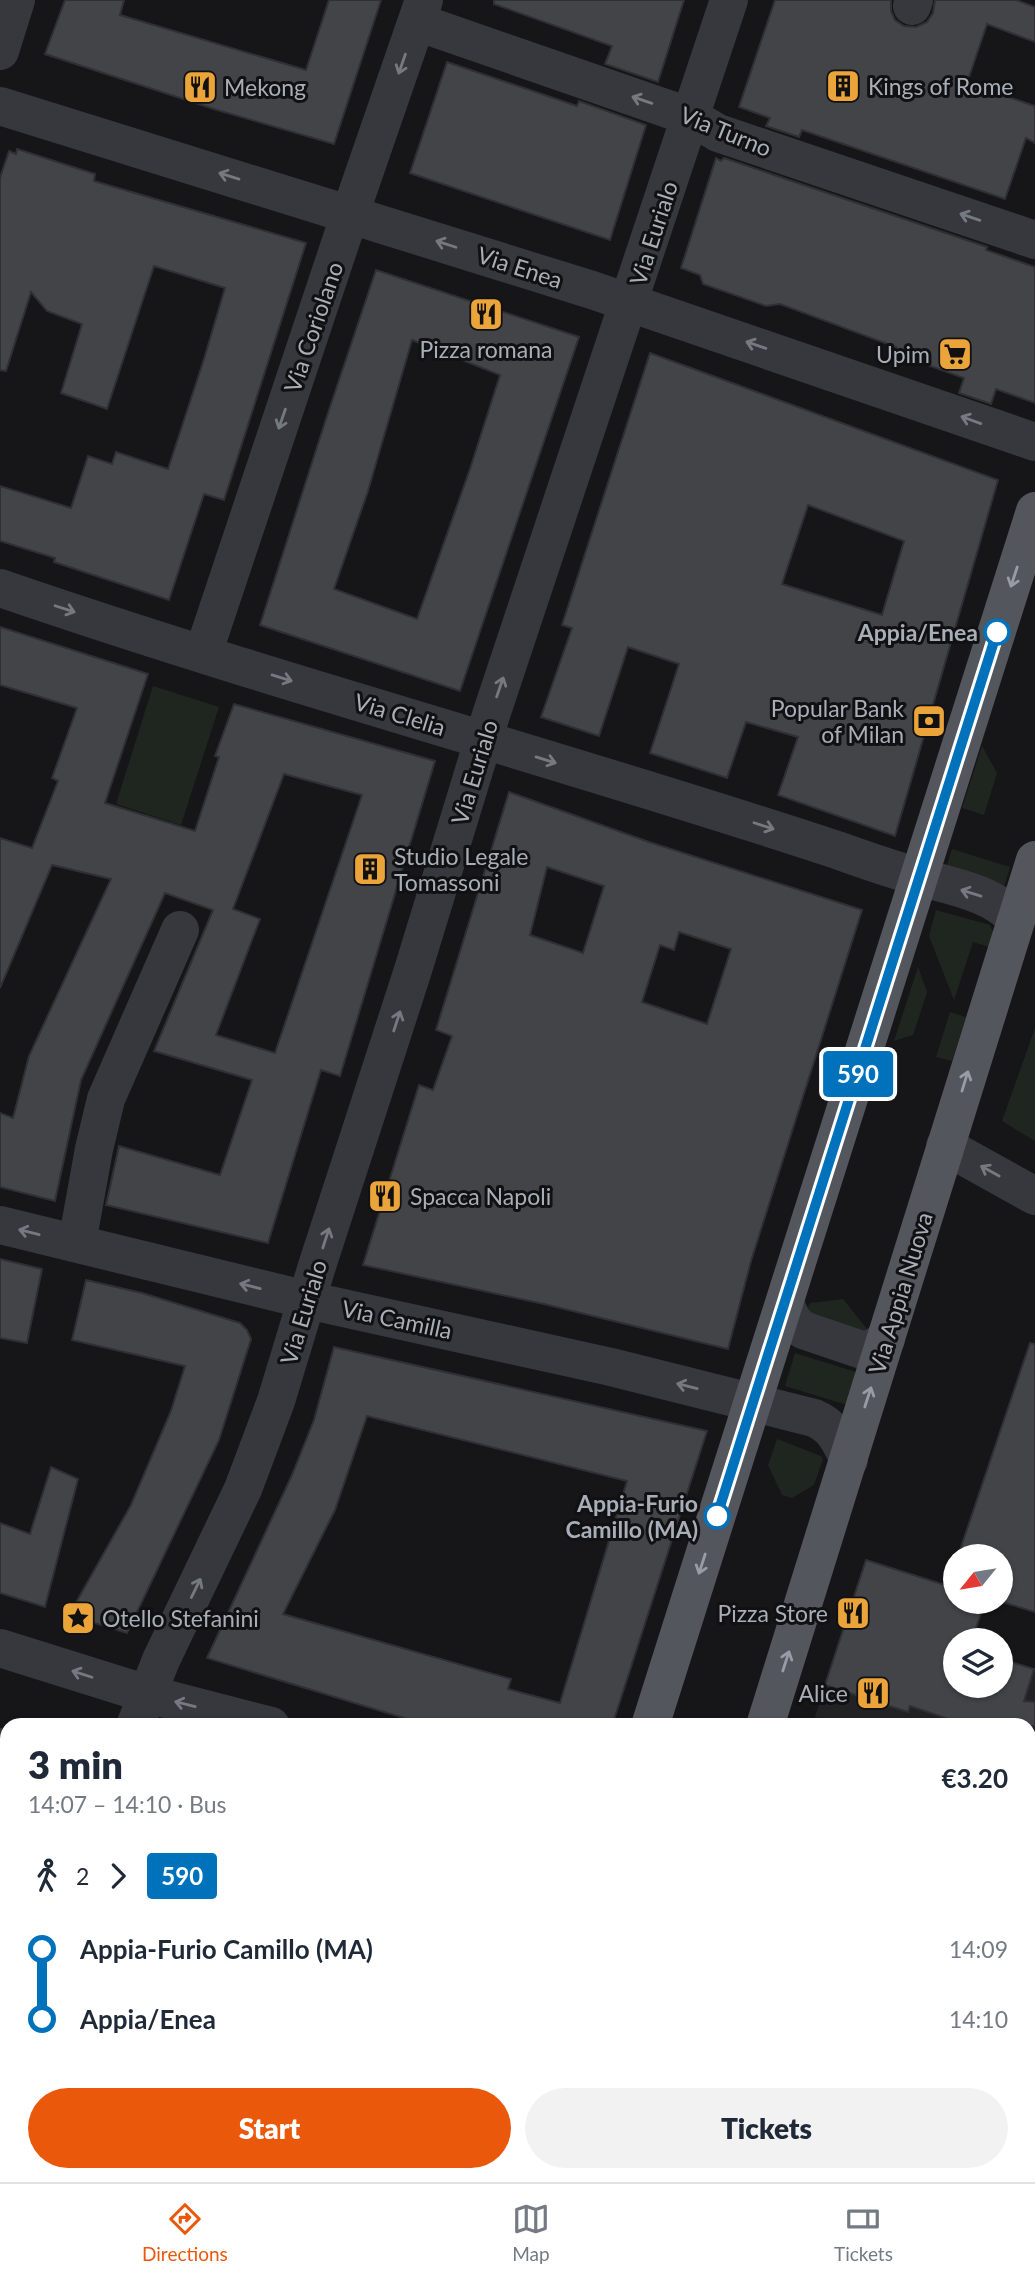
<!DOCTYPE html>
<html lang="en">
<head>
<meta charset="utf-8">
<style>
	:root { --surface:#fff; --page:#f2f2f3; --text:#1f2937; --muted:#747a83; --line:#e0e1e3; --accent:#ea580c }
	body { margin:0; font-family:Lato,sans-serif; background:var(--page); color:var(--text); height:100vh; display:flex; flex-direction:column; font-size:26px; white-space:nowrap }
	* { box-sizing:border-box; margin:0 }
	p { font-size:23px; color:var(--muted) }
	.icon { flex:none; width:38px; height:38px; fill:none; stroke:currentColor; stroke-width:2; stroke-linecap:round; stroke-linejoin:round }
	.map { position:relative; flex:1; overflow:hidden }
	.sheet { position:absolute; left:0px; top:1718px; width:1036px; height:464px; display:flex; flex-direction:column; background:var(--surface); border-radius:21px 21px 0 0; box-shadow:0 2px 5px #0004 }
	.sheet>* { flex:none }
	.badge { padding:0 14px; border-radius:5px; font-size:24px; line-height:46px }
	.needle { width:46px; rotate:240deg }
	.buttons { position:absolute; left:943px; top:1544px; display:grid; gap:14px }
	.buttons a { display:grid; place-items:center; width:70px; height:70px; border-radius:50%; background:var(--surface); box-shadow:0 2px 5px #0004; font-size:35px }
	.map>.badge { position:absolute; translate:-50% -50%; box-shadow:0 0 0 4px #fff }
	.legs { display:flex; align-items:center; gap:10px; height:77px; padding:0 28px; font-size:23px }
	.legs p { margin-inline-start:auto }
	.headline { display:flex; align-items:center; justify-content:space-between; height:119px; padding:0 28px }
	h1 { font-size:38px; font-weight:800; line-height:52px }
	.action { display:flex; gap:14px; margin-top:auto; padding:14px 28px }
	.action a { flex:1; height:80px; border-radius:42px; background:var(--accent); color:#fff; font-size:28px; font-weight:800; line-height:80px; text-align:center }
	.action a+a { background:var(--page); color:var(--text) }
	ul { padding:0 28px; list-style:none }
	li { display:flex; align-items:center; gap:24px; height:70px; font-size:26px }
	li i { display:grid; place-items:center; width:10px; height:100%; margin:0 9px; background:currentColor }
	li i::after { content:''; width:18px; height:18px; margin:-9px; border:5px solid; border-radius:50%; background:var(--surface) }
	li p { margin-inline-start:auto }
	li:first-child i { background:linear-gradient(#0000 50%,currentColor 0) }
	li:last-child i { background:linear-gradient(currentColor 50%,#0000 0) }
	.menu { display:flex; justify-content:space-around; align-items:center; height:98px; border-top:2px solid var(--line); background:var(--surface); font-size:19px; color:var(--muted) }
	.menu a { display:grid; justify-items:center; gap:4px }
	.menu .current { color:var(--accent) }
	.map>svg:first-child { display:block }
</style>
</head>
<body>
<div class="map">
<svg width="1035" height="2182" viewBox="0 0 1035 2182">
	<rect width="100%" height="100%" fill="#161618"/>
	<path fill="#222225" d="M866 1560 915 1575 907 1601 939 1611 948 1585 955 1587 956 1601H985L972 1640H956V1685H1001V1659L1035 1670V2037L1029 2036V1726H812Z"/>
	<g fill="#1e261f">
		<path d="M153 686 219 707 181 825 116 804Z"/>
		<path d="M982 746 997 773 984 815 962 808Z"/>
		<path d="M952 849 1010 867 1003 890 945 871Z"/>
		<path d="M936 910 990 925 993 932 989 947 973 942 954 1000 929 936Z"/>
		<path d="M918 967 927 992 913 1035 894 1041Z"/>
		<path d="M950 1012 966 1017 952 1061 936 1057Z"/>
		<path d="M1035 1028V1141L1002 1121Z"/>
		<path d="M843 1299 867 1329 865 1335 805 1314 810 1303Z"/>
		<path d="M795 1353 856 1372 847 1405 785 1386Z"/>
		<path d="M777 1439 821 1456 823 1459 814 1485 792 1498 782 1495 768 1465Z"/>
	</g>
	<g fill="#424448" stroke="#303034" stroke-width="2" fill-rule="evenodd">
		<path d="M65 0H124L120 15 306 70 329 0H381L334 144 217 110 45 54Z"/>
		<path d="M494 0H684L658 82 605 64 612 46 494 4Z"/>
		<path d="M775 0H891V11L895 20 904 26 916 27 927 22 933 13 935 0H1016L1035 7V42L987 24 967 83 1035 106V143L1026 138 1005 199 802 130 799 137 766 126 770 118 739 107Z"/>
		<path d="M447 62 577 106 579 101 646 125 610 240 410 173Z"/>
		<path d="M17 149 95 174 94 181 306 243 224 500 204 494 169 600 54 562 55 558 0 541V486L71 508 88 456 112 464 116 452 168 469 204 359 225 288 154 266 107 409 61 393 82 324 47 311 31 292 6 371 0 370V178L9 151 16 154Z"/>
		<path d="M716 158 721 161 724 158 987 247 986 250 1035 267V403L996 389 991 404 959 393 964 378 894 353 896 347 780 304 766 306 703 284 700 275 681 268Z"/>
		<path d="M376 270 579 337 460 691 260 625 327 416ZM412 340 500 375 470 469 417 619 334 589 368 491Z"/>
		<path d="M650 353 998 480 895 836 778 795 798 737 746 722 727 778 650 753 679 664 628 647 599 736 541 717 572 628 562 625ZM808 505 904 541 882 615 782 584Z"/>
		<path d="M0 627 148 674 105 803 195 831 219 757 215 756 234 704 435 761 340 1076 321 1070 268 1243 106 1205 119 1146 220 1175 252 1080 154 1051 213 910 165 893 81 1080 55 1201 0 1187V1113L13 1118 29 1056 111 879 52 865 0 988V838L32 848 58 781 52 778 77 708 0 685ZM284 774 362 795 275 1053 216 1035 260 919 233 909Z"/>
		<path d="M509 792 649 842 862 910 751 1261 728 1349 544 1304 363 1265 419 1085 433 1090 452 1036 436 1030ZM547 867 604 886 583 953 530 935ZM679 932 731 949 707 1024 642 1002 660 945 674 950Z"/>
		<path d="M0 1259 42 1269 27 1343 0 1338Z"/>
		<path d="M86 1280 142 1293 240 1323 247 1330 251 1339 219 1440 127 1633 69 1615 131 1505 171 1411 185 1366 72 1340Z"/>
		<path d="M1030 1343 1035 1344V1612L999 1601H1001V1556H958Z"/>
		<path d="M334 1347 707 1431 612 1726H430L207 1658 292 1475 314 1420ZM367 1416 627 1481 560 1703 508 1689 511 1679 283 1614 335 1510Z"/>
		<path d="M51 1467 78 1479 45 1607 0 1593V1523L30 1534Z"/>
		<path d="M866 1560 948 1586 956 1563V1601H985L972 1640H956V1685H1001V1659L1034 1669 1024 1701 1035 1702V1726H969L910 1706 908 1712 825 1685Z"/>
	</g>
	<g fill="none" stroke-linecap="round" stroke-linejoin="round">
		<g stroke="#37383d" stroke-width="38">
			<path d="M912 6 914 0"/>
			<path d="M417 22 691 117 718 133 1035 240"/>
			<path d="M0 51 16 0"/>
			<path d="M0 106 592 290 1035 442"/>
			<path d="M0 588C276 683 559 758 837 850 862 859 887 868 913 875 948 886 990 891 1016 919"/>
			<path d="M203 654 350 214 424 0"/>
			<path d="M945 1146 1035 1196"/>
			<path d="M0 1225 307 1300 611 1367 814 1418C834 1426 840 1442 849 1460"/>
			<path d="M77 1243 94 1149 106 1099 180 930"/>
			<path d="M785 1304 793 1321 803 1330 862 1350 873 1348 886 1339"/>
			<path d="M0 1648 147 1694 271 1726"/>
			<path d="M135 1726 161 1660 243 1489 276 1401 317 1266 413 970 491 715 729 0"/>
			<path d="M0 1747 7 1749"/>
			<path d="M1029 2083 1035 2085"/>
			<path d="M0 2145 7 2123"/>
			<path d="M503 2182 506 2175"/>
		</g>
		<g stroke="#53565c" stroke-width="38">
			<path d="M650 1726 1035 511"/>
			<path d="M765 1726 1035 860"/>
			<path d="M559 2182 561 2175"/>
			<path d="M612 2182 614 2175"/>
		</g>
	</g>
	<defs><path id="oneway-shaft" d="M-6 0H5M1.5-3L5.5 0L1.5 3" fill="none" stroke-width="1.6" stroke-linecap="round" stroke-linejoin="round" transform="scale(1.75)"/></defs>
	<g stroke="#757980">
		<use href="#oneway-shaft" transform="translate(402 64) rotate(109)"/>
		<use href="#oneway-shaft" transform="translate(642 100) rotate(-161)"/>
		<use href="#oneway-shaft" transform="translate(229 176) rotate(-163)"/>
		<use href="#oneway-shaft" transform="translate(970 217) rotate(-161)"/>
		<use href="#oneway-shaft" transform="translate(446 244) rotate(-162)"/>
		<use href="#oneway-shaft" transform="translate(756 345) rotate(-161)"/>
		<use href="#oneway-shaft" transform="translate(282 419) rotate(109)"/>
		<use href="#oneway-shaft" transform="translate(971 420) rotate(-160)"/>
		<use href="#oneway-shaft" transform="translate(65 609) rotate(18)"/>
		<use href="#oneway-shaft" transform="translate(282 678) rotate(17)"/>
		<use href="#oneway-shaft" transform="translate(500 687) rotate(-71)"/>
		<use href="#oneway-shaft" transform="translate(546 760) rotate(17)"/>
		<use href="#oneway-shaft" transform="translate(764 826) rotate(18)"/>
		<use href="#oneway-shaft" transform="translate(971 893) rotate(-163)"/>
		<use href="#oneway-shaft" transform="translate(397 1021) rotate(-72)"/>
		<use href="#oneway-shaft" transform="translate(990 1171) rotate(-151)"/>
		<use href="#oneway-shaft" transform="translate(29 1232) rotate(-166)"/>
		<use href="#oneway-shaft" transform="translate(326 1238) rotate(-72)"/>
		<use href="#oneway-shaft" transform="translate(250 1286) rotate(-166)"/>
		<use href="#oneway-shaft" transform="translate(687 1386) rotate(-166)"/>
		<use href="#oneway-shaft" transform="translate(196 1588) rotate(-64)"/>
		<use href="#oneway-shaft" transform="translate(82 1674) rotate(-162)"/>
		<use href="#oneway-shaft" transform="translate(185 1704) rotate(-166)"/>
	</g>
	<g stroke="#979ca5">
		<use href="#oneway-shaft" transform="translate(1014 577) rotate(108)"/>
		<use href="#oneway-shaft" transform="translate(965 1081) rotate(-73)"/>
		<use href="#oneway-shaft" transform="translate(868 1397) rotate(-72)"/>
		<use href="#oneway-shaft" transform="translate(702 1564) rotate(108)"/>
		<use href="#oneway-shaft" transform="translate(786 1661) rotate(-72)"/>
	</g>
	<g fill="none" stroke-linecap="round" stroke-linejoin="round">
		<g stroke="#fff" stroke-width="16">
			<path id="line-1" d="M717 1516 997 632"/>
		</g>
		<use href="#line-1" stroke="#0072bc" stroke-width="10"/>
	</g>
	<defs>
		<g id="building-square" transform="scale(1.75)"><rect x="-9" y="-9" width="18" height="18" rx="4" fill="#eba43a" stroke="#111113"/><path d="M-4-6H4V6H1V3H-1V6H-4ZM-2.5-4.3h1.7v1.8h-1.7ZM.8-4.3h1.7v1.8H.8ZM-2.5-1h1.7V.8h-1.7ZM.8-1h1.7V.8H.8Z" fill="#111"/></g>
		<g id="restaurant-square" transform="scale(1.75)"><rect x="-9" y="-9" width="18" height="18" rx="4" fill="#eba43a" stroke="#111113"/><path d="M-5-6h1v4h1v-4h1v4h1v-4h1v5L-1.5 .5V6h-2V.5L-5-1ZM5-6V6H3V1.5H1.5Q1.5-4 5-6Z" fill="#111"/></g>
		<g id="supermarket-square" transform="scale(1.75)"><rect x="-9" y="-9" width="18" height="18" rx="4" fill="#eba43a" stroke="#111113"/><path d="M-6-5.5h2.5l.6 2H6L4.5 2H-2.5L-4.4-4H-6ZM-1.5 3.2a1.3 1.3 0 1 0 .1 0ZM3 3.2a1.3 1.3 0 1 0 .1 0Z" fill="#111"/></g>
		<g id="bank-square" transform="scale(1.75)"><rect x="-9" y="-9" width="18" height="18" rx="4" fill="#eba43a" stroke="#111113"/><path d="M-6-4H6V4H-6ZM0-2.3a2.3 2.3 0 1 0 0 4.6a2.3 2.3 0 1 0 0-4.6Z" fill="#111"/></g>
		<g id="sight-square" transform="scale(1.75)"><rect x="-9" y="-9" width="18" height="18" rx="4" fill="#eba43a" stroke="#111113"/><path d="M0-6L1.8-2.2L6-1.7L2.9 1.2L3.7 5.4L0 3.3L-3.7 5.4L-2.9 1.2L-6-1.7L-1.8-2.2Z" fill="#111"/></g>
	</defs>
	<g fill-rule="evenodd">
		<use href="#building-square" x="843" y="86"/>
		<use href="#restaurant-square" x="200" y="87"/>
		<use href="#restaurant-square" x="486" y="314"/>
		<use href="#supermarket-square" x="955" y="354"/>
		<use href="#bank-square" x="929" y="721"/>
		<use href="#building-square" x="370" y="869"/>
		<use href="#restaurant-square" x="385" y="1196"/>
		<use href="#restaurant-square" x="853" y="1613"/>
		<use href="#sight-square" x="78" y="1618"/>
		<use href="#restaurant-square" x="873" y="1693"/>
	</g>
	<g fill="#fff" stroke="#0072bc" stroke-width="3.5">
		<circle cx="997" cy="632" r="12"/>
		<circle cx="717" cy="1516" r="12"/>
	</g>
	<g text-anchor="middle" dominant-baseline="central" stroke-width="6" stroke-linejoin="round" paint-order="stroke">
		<g font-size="23" fill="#a8aeb7" stroke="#111113" text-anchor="start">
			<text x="868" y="86">Kings of Rome</text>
			<text x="224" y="87">Mekong</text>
			<text x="486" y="349" text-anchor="middle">Pizza romana</text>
			<text x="930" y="354" text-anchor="end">Upim</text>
			<text x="904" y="708" text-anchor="end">Popular Bank<tspan x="904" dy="26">of Milan</tspan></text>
			<text x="394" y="856">Studio Legale<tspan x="394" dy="26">Tomassoni</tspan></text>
			<text x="410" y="1196">Spacca Napoli</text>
			<text x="828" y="1613" text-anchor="end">Pizza Store</text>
			<text x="102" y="1618">Otello Stefanini</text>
			<text x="848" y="1693" text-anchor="end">Alice</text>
		</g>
		<g font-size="23" fill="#a8aeb7" stroke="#111113">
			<text transform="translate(726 131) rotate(22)">Via Turno</text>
			<text transform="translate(653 233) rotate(-72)">Via Eurialo</text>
			<text transform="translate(520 267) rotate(18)">Via Enea</text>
			<text transform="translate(313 327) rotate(-71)">Via Coriolano</text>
			<text transform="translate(400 714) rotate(17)">Via Clelia</text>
			<text transform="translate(474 772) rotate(-73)">Via Eurialo</text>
			<text transform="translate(900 1293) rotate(-73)">Via Appia Nuova</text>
			<text transform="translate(303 1312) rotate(-73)">Via Eurialo</text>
			<text transform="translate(397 1319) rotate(12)">Via Camilla</text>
		</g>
		<g font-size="23" font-weight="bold" fill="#a8aeb7" stroke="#111113" text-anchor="end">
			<text x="978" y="632">Appia/Enea</text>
			<text x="698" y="1503">Appia-Furio<tspan x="698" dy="26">Camillo (MA)</tspan></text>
		</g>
	</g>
</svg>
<div class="buttons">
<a><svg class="needle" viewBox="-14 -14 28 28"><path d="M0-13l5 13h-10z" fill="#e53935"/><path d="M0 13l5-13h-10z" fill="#747a83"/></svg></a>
<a><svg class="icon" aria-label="layers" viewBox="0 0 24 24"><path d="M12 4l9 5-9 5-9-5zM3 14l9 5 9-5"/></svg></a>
</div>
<b class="badge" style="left:858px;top:1074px;background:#0072bc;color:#fff">590</b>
<section class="sheet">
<div class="headline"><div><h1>3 min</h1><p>14:07 – 14:10 · Bus</p></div><b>€3.20</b></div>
<div class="legs"><svg class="icon" aria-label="walk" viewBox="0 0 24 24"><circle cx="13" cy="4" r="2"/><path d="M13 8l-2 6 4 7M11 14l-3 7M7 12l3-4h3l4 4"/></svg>2<svg class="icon" aria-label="forward" viewBox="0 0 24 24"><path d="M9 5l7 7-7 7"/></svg><b class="badge" style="background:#0072bc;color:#fff">590</b></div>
<ul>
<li><i style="color:#0072bc"></i><b>Appia-Furio Camillo (MA)</b><p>14:09</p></li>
<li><i style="color:#0072bc"></i><b>Appia/Enea</b><p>14:10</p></li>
</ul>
<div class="action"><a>Start</a><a>Tickets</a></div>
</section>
</div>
<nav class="menu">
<a class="current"><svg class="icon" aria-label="directions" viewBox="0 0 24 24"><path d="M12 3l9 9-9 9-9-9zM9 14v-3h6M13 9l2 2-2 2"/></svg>Directions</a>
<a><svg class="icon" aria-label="map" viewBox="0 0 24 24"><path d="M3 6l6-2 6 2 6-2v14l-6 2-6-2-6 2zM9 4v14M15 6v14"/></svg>Map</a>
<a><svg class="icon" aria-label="tickets" viewBox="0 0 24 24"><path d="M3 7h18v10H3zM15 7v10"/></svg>Tickets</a>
</nav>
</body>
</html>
